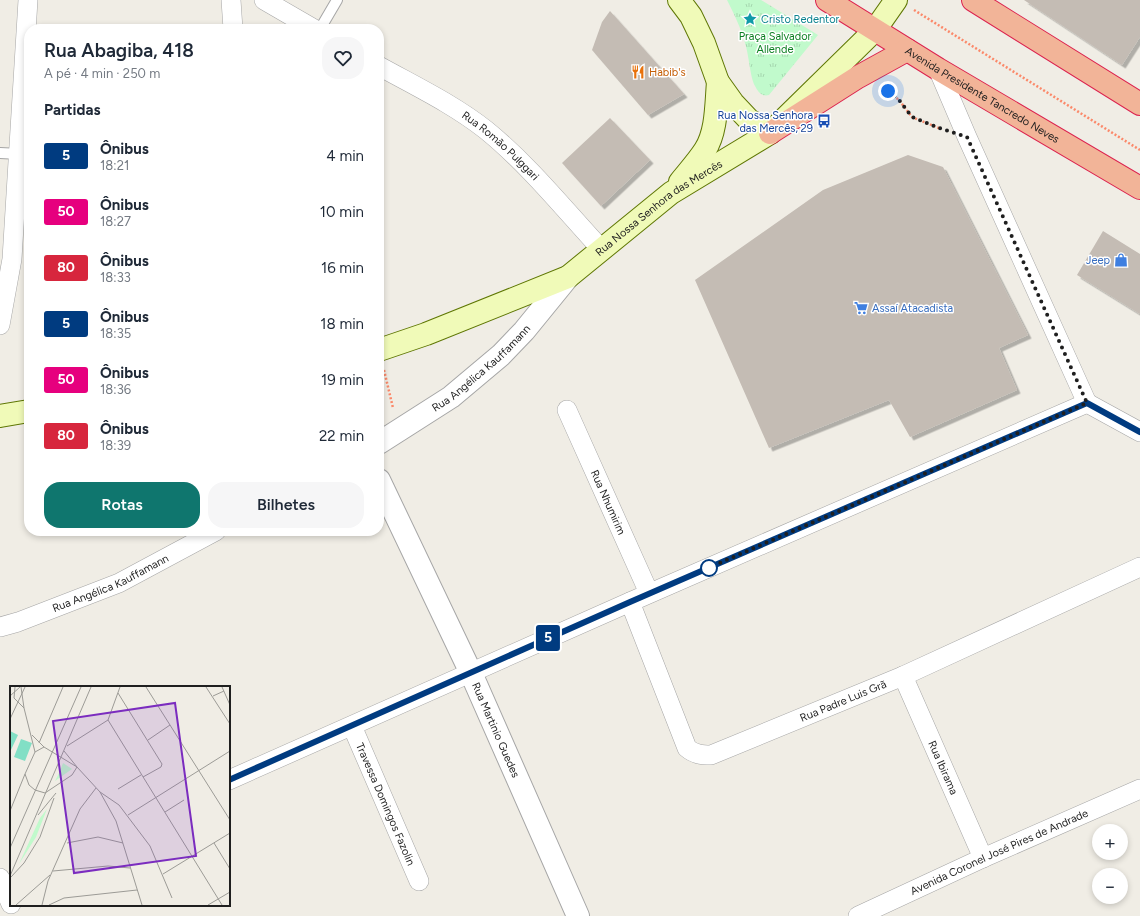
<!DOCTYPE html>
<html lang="pt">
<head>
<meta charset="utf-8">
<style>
	:root { --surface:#fff; --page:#f6f6f7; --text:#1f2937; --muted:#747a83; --accent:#0f766e }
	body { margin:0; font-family:Figtree,sans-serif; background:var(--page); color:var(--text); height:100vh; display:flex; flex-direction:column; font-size:15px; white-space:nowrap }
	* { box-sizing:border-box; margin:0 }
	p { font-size:13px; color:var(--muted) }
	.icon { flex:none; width:22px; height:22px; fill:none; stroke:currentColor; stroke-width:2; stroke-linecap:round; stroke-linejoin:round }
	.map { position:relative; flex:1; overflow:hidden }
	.panel { position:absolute; left:24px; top:24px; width:360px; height:512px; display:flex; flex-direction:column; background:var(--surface); border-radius:16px; box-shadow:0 2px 6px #0003 }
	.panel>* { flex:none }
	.badge { padding:0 8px; border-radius:3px; font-size:14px; line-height:26px }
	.fabs { position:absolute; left:1092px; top:824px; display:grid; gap:8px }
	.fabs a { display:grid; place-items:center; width:36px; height:36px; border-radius:50%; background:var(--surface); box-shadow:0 2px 6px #0003; font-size:20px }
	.you { position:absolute; width:20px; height:20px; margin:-10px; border:3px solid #fff; border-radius:50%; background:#1a73e8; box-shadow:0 0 0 6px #1a73e833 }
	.map>.badge { position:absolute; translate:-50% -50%; box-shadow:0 0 0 2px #fff }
	h2 { padding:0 20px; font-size:15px; line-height:36px }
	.round { display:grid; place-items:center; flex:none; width:42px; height:42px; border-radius:16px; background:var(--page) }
	.overview { display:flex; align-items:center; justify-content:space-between; height:68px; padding:0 20px }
	h1 { font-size:19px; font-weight:600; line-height:30px }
	.action { display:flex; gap:8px; margin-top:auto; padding:8px 20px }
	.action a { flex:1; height:46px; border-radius:16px; background:var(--accent); color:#fff; font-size:16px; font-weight:600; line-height:46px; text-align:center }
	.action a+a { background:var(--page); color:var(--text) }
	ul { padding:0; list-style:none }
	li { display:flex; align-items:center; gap:12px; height:56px; padding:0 20px }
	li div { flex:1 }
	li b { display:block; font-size:15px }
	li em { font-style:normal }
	li .badge { min-width:44px; font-weight:700; text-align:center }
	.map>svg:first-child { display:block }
</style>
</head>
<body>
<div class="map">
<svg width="1140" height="916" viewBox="0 0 1140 916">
	<defs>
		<pattern id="park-tufts" width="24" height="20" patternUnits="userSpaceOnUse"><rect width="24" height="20" fill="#c1facc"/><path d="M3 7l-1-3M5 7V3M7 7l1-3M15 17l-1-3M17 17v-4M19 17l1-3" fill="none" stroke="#a5d6af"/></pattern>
		<filter id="shadow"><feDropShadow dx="3.5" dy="3.5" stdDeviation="0" flood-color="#0004"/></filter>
	</defs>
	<rect width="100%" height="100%" fill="#f0ede5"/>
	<path fill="url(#park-tufts)" d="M727 0H761L818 35 769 95C762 97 758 92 755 86 750 77 749 55 745 43 741 28 734 14 727 0Z"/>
	<g fill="#c4bcb4" filter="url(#shadow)">
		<path d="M1024 0H1140V37L1122 65Z"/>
		<path d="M610 11 684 94 648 115 592 50 602 22Z"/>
		<path d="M610 118 650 160 601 206 562 163Z"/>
		<path d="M908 155 943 167 1028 335 999 348 1017 390 910 437 889 400 769 448 695 280 823 190Z"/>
		<path d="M1103 231 1140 254V314L1077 275Z"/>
	</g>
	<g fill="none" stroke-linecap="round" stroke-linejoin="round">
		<g stroke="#a6a6a6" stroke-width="12">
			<g id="service">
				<path d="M320 29 337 0"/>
				<path d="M0 153 20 154"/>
			</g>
		</g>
		<g stroke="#a6a6a6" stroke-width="20">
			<g id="minor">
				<path d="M231 0 233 29"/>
				<path d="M264 0 314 29"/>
				<path id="s1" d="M379 66C415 86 453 104 486 130 529 165 564 209 602 250"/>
				<path d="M938 69 967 137 1087 403"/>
				<path d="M0 325 12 259 28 0"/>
				<path d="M1087 403 1140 432"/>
				<path id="s2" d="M567 410 649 593"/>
				<path id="s3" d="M630 602 687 748C694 754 701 755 711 755L903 676 1140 567"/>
				<path id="s4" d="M0 627 18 622 119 583 216 531"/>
				<path id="s5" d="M903 676 983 858"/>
				<path id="s6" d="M352 726 419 881"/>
				<path d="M229 780 630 602 1087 403"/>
				<path d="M0 878 11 904"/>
				<path id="s7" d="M858 916 983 858 1140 789"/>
			</g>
		</g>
		<g stroke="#a6a6a6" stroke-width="24">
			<g id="tertiary">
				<path id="s8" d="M379 443 451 397 501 355 524 331 568 277"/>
				<path id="s9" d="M379 480 471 673 578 916"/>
			</g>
		</g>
		<g stroke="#5f7704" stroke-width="24">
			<g id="secondary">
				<path d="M679 0 691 16 704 43 718 82 733 103 749 120 770 133"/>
				<path d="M680 182C688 172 698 161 705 150 717 131 716 104 718 82"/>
				<path id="s10" d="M379 350 426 334 568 277 671 193 770 133 875 30 896 0"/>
				<path d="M0 416 29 411"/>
			</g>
		</g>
		<g stroke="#dc234f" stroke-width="24">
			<g id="trunk">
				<path id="s11" d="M827 0 938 69 1140 188"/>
				<path d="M973 0 1140 104"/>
				<path d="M770 133 858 77 907 50"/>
			</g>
		</g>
		<g stroke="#fb896a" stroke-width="2.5" stroke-dasharray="2 2" stroke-linecap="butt">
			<path d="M914 10 1140 150"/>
			<path d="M884 88 899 100 912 117 941 129"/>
			<path d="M384 370 393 408"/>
		</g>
		<use href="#service" stroke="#fff" stroke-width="10"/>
		<use href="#minor" stroke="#fff" stroke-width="19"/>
		<use href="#tertiary" stroke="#fff" stroke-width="22"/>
		<use href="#secondary" stroke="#f0fab8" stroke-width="22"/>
		<use href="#trunk" stroke="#f2b498" stroke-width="22"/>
	</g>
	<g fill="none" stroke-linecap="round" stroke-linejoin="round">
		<g stroke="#fff" stroke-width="9">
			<path id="line" d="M229 780 630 602 1087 403 1140 432"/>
		</g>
		<use href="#line" stroke="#003b80" stroke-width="6"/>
		<path stroke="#1f1f1f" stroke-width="4" stroke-dasharray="0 7.2" d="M709 568H708L1087 403 967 137 939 128 912 117 899 100 888 91"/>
	</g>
	<defs>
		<g id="sight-bare" transform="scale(1.08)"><path d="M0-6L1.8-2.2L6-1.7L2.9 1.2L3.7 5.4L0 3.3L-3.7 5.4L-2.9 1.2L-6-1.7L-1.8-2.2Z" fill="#0f9aa8" stroke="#fff" stroke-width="2.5" paint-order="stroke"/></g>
		<g id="restaurant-bare" transform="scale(1.08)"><path d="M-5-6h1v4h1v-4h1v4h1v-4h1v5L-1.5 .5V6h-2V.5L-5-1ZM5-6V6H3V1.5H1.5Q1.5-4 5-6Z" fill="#e8710a" stroke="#fff" stroke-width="2.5" paint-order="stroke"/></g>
		<g id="bus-bare" transform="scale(1.08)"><path d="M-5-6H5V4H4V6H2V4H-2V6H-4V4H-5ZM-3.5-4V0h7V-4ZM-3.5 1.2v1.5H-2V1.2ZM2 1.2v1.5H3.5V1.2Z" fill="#1a4fb4" stroke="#fff" stroke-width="2.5" paint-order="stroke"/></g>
		<g id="shop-bare" transform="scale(1.08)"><path d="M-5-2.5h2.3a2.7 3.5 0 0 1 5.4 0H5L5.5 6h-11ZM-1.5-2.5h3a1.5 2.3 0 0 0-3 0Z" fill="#3f7fe0" stroke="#fff" stroke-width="2.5" paint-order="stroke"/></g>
		<g id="supermarket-bare" transform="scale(1.08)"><path d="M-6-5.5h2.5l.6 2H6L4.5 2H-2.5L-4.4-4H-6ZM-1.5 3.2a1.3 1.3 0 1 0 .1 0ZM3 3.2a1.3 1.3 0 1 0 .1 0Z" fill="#3f7fe0" stroke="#fff" stroke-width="2.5" paint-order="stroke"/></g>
	</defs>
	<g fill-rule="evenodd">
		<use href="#sight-bare" x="750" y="19"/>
		<use href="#restaurant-bare" x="638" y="72"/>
		<use href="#bus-bare" x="824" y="121"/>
		<use href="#shop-bare" x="1121" y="260"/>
		<use href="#supermarket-bare" x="861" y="308"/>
	</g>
	<circle fill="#fff" stroke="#003b80" stroke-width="2" cx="709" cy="568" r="8"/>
	<g text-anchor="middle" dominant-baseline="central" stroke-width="3" stroke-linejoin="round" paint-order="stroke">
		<g font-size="11" fill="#0d838f" stroke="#fff" text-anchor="start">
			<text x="761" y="19">Cristo Redentor</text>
		</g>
		<g font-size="11" fill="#0b7f21" stroke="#fff">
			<text x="775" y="36">Praça Salvador<tspan x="775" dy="13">Allende</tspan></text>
		</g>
		<g font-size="11" fill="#c56008" stroke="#fff" text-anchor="start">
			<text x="649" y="72">Habib's</text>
		</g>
		<g font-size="11" fill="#1f1f1f" stroke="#fff">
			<text stroke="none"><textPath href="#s11" startOffset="182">Avenida Presidente Tancredo Neves</textPath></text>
			<text stroke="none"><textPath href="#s1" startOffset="146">Rua Romão Pulggari</textPath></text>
			<text stroke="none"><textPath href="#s10" startOffset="317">Rua Nossa Senhora das Mercês</textPath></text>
			<text stroke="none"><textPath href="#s8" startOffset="127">Rua Angélica Kauffamann</textPath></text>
			<text stroke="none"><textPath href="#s2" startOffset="101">Rua Nhumirim</textPath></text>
			<text stroke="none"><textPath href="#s4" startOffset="119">Rua Angélica Kauffamann</textPath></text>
			<text stroke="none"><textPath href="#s3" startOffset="325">Rua Padre Luis Grã</textPath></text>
			<text stroke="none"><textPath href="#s9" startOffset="276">Rua Martinio Guedes</textPath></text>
			<text stroke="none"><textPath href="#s5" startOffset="100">Rua Ibirama</textPath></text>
			<text stroke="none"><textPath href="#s6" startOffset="85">Travessa Domingos Fazolin</textPath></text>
			<text stroke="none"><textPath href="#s7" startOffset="155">Avenida Coronel José Pires de Andrade</textPath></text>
		</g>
		<g font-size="11" fill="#164399" stroke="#fff" text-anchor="end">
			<text x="813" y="115">Rua Nossa Senhora<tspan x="813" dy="13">das Mercês, 29</tspan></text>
		</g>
		<g font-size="11" fill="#366cbe" stroke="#fff" text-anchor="end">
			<text x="1110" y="260">Jeep</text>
			<text x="872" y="308" text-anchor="start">Assaí Atacadista</text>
		</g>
	</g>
	<g transform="translate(10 686)">
		<rect width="220" height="220" fill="#f0ede5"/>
		<path d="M53 77 62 83 45 95 50 85ZM37 123 26 151 9 178 30 132Z" fill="#c1facc"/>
		<path d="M0 45 8 49 0 66ZM11 53 22 57 15 75 4 71Z" fill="#82dfc5"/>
		<path fill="none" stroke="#9c9b96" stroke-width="1" d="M5 1 4 12 14 22M11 1 14 22 25 66M136 1 220 134M196 1 220 38M212 1 220 19M108 7 152 78 151 81 133 91M0 10 10 1M203 10 214 5M0 33 15 1M98 34 212 219M98 34 110 1M22 49 34 61M138 54 160 39M29 57 53 1M57 60 98 34M54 65 67 81M67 81 62 89 35 107 25 104 19 99 15 88 25 66 34 61 67 81 90 106 106 135 132 219M108 103 131 89M90 106 109 119 140 160 162 212M0 125 15 88M155 126 174 114M28 129 46 107M118 129 220 65M57 157 88 151 113 157M204 157 220 183M0 162 71 1M43 185 98 180 120 182M153 188 220 147M0 190 81 1M1 191 14 177 30 151 44 112M6 219 40 189M32 219 38 195 70 123 86 102M39 219 54 212 127 204M198 219 220 206"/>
		<path fill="#7b2cbf" fill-opacity="0.15" stroke="#7b2cbf" stroke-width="2" d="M165 17 186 170 64 187 43 35Z"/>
		<rect width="220" height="220" fill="none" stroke="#1f1f1f" stroke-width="2"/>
	</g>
</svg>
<div class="fabs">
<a>+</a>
<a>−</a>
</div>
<div class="you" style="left:888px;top:91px"></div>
<b class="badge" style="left:548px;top:638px;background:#003b80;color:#fff">5</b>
<section class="panel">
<div class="overview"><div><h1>Rua Abagiba, 418</h1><p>A pé · 4 min · 250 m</p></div><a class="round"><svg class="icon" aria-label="heart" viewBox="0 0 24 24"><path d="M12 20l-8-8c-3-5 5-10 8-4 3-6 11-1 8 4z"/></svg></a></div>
<h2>Partidas</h2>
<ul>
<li><span class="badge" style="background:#003b80;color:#fff">5</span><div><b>Ônibus</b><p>18:21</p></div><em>4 min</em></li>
<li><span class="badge" style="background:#e6007e;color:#fff">50</span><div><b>Ônibus</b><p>18:27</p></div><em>10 min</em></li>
<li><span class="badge" style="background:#d7263d;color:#fff">80</span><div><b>Ônibus</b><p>18:33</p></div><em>16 min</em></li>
<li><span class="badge" style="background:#003b80;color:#fff">5</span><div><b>Ônibus</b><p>18:35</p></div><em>18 min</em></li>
<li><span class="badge" style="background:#e6007e;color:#fff">50</span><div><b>Ônibus</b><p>18:36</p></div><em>19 min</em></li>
<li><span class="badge" style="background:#d7263d;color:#fff">80</span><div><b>Ônibus</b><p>18:39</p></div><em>22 min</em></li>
</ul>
<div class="action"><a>Rotas</a><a>Bilhetes</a></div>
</section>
</div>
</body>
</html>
